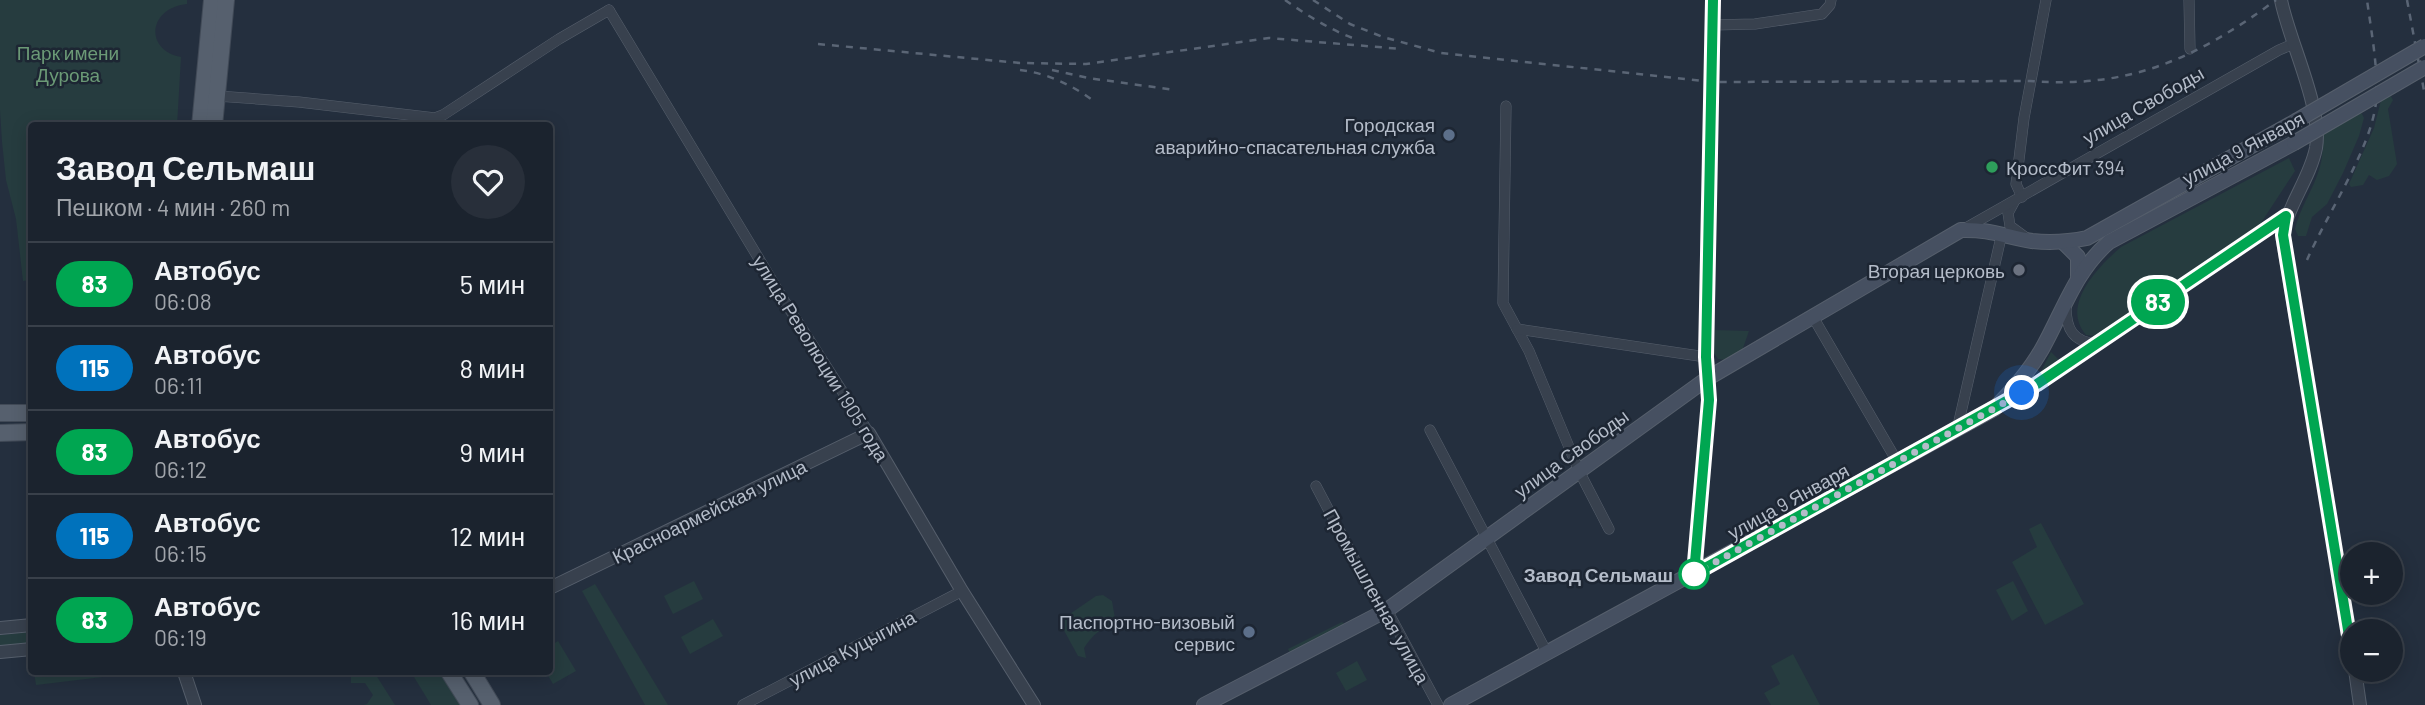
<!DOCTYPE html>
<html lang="ru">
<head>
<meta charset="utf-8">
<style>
	:root { --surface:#1b232e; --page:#282f3a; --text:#f1f3f6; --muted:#a0a4aa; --line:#39404a }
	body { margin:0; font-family:Barlow,sans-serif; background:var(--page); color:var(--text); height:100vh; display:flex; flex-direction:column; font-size:26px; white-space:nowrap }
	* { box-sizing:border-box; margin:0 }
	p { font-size:23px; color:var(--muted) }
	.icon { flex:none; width:38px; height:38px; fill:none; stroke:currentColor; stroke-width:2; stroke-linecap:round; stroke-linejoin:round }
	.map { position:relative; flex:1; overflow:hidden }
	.sheet { position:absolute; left:28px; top:122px; width:525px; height:553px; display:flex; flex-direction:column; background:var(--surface); border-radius:7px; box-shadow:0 4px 18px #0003,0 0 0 2px var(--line) }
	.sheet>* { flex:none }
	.badge { padding:0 14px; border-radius:23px; font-size:24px; line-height:46px }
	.controls { position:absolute; left:2340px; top:542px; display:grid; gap:14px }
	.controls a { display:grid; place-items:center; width:63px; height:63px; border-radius:50%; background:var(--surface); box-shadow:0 4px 18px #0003,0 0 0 2px var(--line); font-size:35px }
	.you { position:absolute; width:35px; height:35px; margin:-18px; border:5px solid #fff; border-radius:50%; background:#1a73e8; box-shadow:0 0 0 10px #1a73e833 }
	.map>.badge { position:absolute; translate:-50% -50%; box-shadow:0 0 0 4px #fff }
	.round { display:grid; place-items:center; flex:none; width:74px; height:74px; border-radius:37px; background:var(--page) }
	.summary { display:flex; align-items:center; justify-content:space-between; height:119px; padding:0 28px }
	h1 { font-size:33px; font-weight:700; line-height:52px }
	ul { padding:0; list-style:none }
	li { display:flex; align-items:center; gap:21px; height:84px; padding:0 28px; border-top:2px solid var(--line) }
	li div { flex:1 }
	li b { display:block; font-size:26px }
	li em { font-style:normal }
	li .badge { min-width:77px; font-weight:700; text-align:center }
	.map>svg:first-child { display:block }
</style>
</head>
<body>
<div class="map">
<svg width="2425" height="705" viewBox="0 0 2425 705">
	<rect width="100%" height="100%" fill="#242f3e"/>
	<g fill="#263c3f">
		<path d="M0 0H187V4C148 8 144 50 181 57L177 126H32L31 280 23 281 16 219 6 180 2 142 0 110Z"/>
		<path d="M2390 95 2393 100 2388 109 2397 164 2389 176 2377 180 2369 175 2363 185 2351 187 2349 184 2374 128 2381 100Z"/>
		<path d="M2361 112 2364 118 2359 136 2343 173 2327 204 2312 217 2306 236H2298L2295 229C2304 194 2327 175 2322 135Z"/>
		<path d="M2289 158 2295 171 2255 232 2230 253 2094 336 2086 335C2060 305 2098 267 2121 247Z"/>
		<path d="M1715 330 1749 331 1742 351 1725 360 1718 359 1714 353Z"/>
		<path d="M2051 352 2061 362 2038 377Z"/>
		<path d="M2041 523 2084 604 2045 625 2012 562 2037 547 2029 529Z"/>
		<path d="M694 581 703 599 673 614 664 596Z"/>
		<path d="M2013 581 2028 611 2012 621 1996 590Z"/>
		<path d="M595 584 668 705H645L582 591Z"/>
		<path d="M1103 595 1112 601 1116 624C1101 628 1093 634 1084 648L1086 658 1078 656 1061 625V620L1096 596Z"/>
		<path d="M713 619 723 636 690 654 681 637Z"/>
		<path d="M1342 622 1348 627 1291 655 1288 649Z"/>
		<path d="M31 632V644L0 647V635Z"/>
		<path d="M558 641 576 671 553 684 546 672H550V646Z"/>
		<path d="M1793 654 1820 705H1771L1764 693 1780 684 1771 666Z"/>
		<path d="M1357 661 1367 680 1346 691 1336 673Z"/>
		<path d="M34 672H110L111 676 36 685Z"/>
		<path d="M351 672H374L395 705H363L367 704 373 695 365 683H351Z"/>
		<path d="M411 672H439L460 705H431Z"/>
	</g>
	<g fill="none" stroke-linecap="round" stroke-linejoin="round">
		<g stroke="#565f6c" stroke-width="11">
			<g id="minor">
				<path d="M2189 0 2190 49"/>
				<path d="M609 10 785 302 869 433"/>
				<path d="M1712 25 1755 24 1822 14 1830 5 1831 0"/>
				<path d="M217 96 299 102 435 118 443 115 559 39 609 10"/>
				<path d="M1506 106 1503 303 1529 351 1579 471 1609 529"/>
				<path d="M2022 197 2016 184 2024 118 2046 0"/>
				<path d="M2014 202 2008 213 2010 226 2025 237"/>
				<path d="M1964 229 2279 50 2293 44"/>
				<path d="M2066 307C2066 329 2073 342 2097 344"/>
				<path d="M1813 317 1898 463"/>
				<path d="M1517 329 1706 357"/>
				<path d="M2004 404 2037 384 2286 216"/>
				<path d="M1430 430 1547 653"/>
				<path d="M1957 430 2002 233"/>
				<path d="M1316 486 1378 604 1387 610 1438 705"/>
				<path d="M743 705 962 591"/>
			</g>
		</g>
		<g stroke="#565f6c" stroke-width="14">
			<g id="tertiary">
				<path d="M2281 0C2289 41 2323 108 2316 148 2310 178 2289 203 2282 235L2352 654"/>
				<path d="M1694 574 1709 400 1706 357 1713 0"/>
				<path d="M550 588 869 433 962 591 1034 705"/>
				<path d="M0 628 32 625"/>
				<path d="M0 652 32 649"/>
				<path d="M2355 670 2360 705"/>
				<path d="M184 672 195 705"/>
			</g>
		</g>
		<g stroke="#565f6c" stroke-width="16">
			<g id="secondary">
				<path d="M2063 242 2078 257V276"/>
				<path d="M1204 705 1387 610 1708 378 1961 230C1991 229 2005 237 2032 241 2051 243 2068 242 2087 238L2296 121"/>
				<path d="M1451 705 1994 409C2012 391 2029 372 2042 349 2063 312 2075 271 2109 242L2294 143"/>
			</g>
		</g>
		<g stroke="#414a57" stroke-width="18">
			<g id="primary">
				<path d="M200 126 212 0"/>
				<path d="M214 126 226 0"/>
				<path d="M0 413H32"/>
				<path d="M0 433 32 432"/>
				<path d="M449 672 470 705"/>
				<path d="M472 672 492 705"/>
			</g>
		</g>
		<use href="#minor" stroke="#38414e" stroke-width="10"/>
		<use href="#tertiary" stroke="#38414e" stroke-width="12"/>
		<use href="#secondary" stroke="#465061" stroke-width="14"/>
		<use href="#primary" stroke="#56606e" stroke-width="16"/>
		<g stroke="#5a6575" stroke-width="2.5" stroke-dasharray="7 7" stroke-linecap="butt">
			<path d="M1285 0C1308 16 1332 31 1358 40"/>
			<path d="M1313 0 1350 24 1383 37 1441 53 1713 82 2030 81C2130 89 2197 58 2276 0"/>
			<path d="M2407 0 2425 96"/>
			<path d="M818 44 1020 63 1086 64 1269 38 1402 49"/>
			<path d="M1020 70C1046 73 1070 84 1091 99"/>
			<path d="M1052 70 1088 78 1175 90"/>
			<path d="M2307 260C2327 214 2371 149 2376 102 2379 72 2371 30 2367 0"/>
		</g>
		<g stroke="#565f6c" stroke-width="16" stroke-linecap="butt">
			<g id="secondary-bridge">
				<path d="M2296 121 2425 46"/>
				<path d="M2294 143 2425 67"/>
			</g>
		</g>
		<use href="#secondary-bridge" stroke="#465061" stroke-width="14"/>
	</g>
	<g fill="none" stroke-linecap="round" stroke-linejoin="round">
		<g stroke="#fff" stroke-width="16">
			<path id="line" d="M1713 0 1706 357 1709 400 1694 574 2037 384 2286 216 2283 235 2352 654"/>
		</g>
		<use href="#line" stroke="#00a651" stroke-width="10"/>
		<path stroke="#b4bcc9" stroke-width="7" stroke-dasharray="0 12.6" d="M1694 574 2022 393"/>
	</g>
	<g fill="#5c6f8a" stroke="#1d2633" stroke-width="2.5">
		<circle cx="1449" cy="135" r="7"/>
		<circle cx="1249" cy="632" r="7"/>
	</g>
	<circle fill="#2e9e5b" stroke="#1d2633" stroke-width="2.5" cx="1992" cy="167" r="7"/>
	<circle fill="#6b7280" stroke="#1d2633" stroke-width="2.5" cx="2019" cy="270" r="7"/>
	<circle fill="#fff" stroke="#00a651" stroke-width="3.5" cx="1694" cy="574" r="14"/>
	<g text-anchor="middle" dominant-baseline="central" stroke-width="5" stroke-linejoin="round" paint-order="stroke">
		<g font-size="19" fill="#6b9a76" stroke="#1d2633">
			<text x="68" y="52">Парк имени<tspan x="68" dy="22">Дурова</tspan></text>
		</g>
		<g font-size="19" fill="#b4bcc9" stroke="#1d2633">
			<text transform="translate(2143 105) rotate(-30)">улица Свободы</text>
			<text transform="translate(2243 148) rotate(-28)">улица 9 Января</text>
			<text transform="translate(821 358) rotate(58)">улица Революции 1905 года</text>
			<text transform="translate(1571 453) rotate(-36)">улица Свободы</text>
			<text transform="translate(1788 501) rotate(-29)">улица 9 Января</text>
			<text transform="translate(709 511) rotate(-26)">Красноармейская улица</text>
			<text transform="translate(1377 596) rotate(61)">Промышленная улица</text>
			<text transform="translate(852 648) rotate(-28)">улица Куцыгина</text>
		</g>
		<g font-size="19" fill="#b4bcc9" stroke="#1d2633" text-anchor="end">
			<text x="1435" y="124">Городская<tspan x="1435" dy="22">аварийно-спасательная служба</tspan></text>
			<text x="2006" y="167" text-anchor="start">КроссФит 394</text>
			<text x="2005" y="270">Вторая церковь</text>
			<text x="1235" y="621">Паспортно-визовый<tspan x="1235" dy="22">сервис</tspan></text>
		</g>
		<g font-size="19" font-weight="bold" fill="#b4bcc9" stroke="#1d2633" text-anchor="end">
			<text x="1673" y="574">Завод Сельмаш</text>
		</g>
	</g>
</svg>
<div class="controls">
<a>+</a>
<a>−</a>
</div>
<div class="you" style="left:2022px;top:393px"></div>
<b class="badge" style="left:2158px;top:302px;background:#00a651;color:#fff">83</b>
<section class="sheet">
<div class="summary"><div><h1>Завод Сельмаш</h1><p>Пешком · 4 мин · 260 m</p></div><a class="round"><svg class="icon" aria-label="heart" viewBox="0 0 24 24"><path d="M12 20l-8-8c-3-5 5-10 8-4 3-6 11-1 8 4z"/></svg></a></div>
<ul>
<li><span class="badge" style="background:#00a651;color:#fff">83</span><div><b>Автобус</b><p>06:08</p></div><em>5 мин</em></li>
<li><span class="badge" style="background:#0072bc;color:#fff">115</span><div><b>Автобус</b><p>06:11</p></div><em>8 мин</em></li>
<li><span class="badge" style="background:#00a651;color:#fff">83</span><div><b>Автобус</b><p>06:12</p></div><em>9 мин</em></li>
<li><span class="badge" style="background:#0072bc;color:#fff">115</span><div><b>Автобус</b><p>06:15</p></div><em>12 мин</em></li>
<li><span class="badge" style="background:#00a651;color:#fff">83</span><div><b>Автобус</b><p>06:19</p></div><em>16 мин</em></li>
</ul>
</section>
</div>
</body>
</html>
